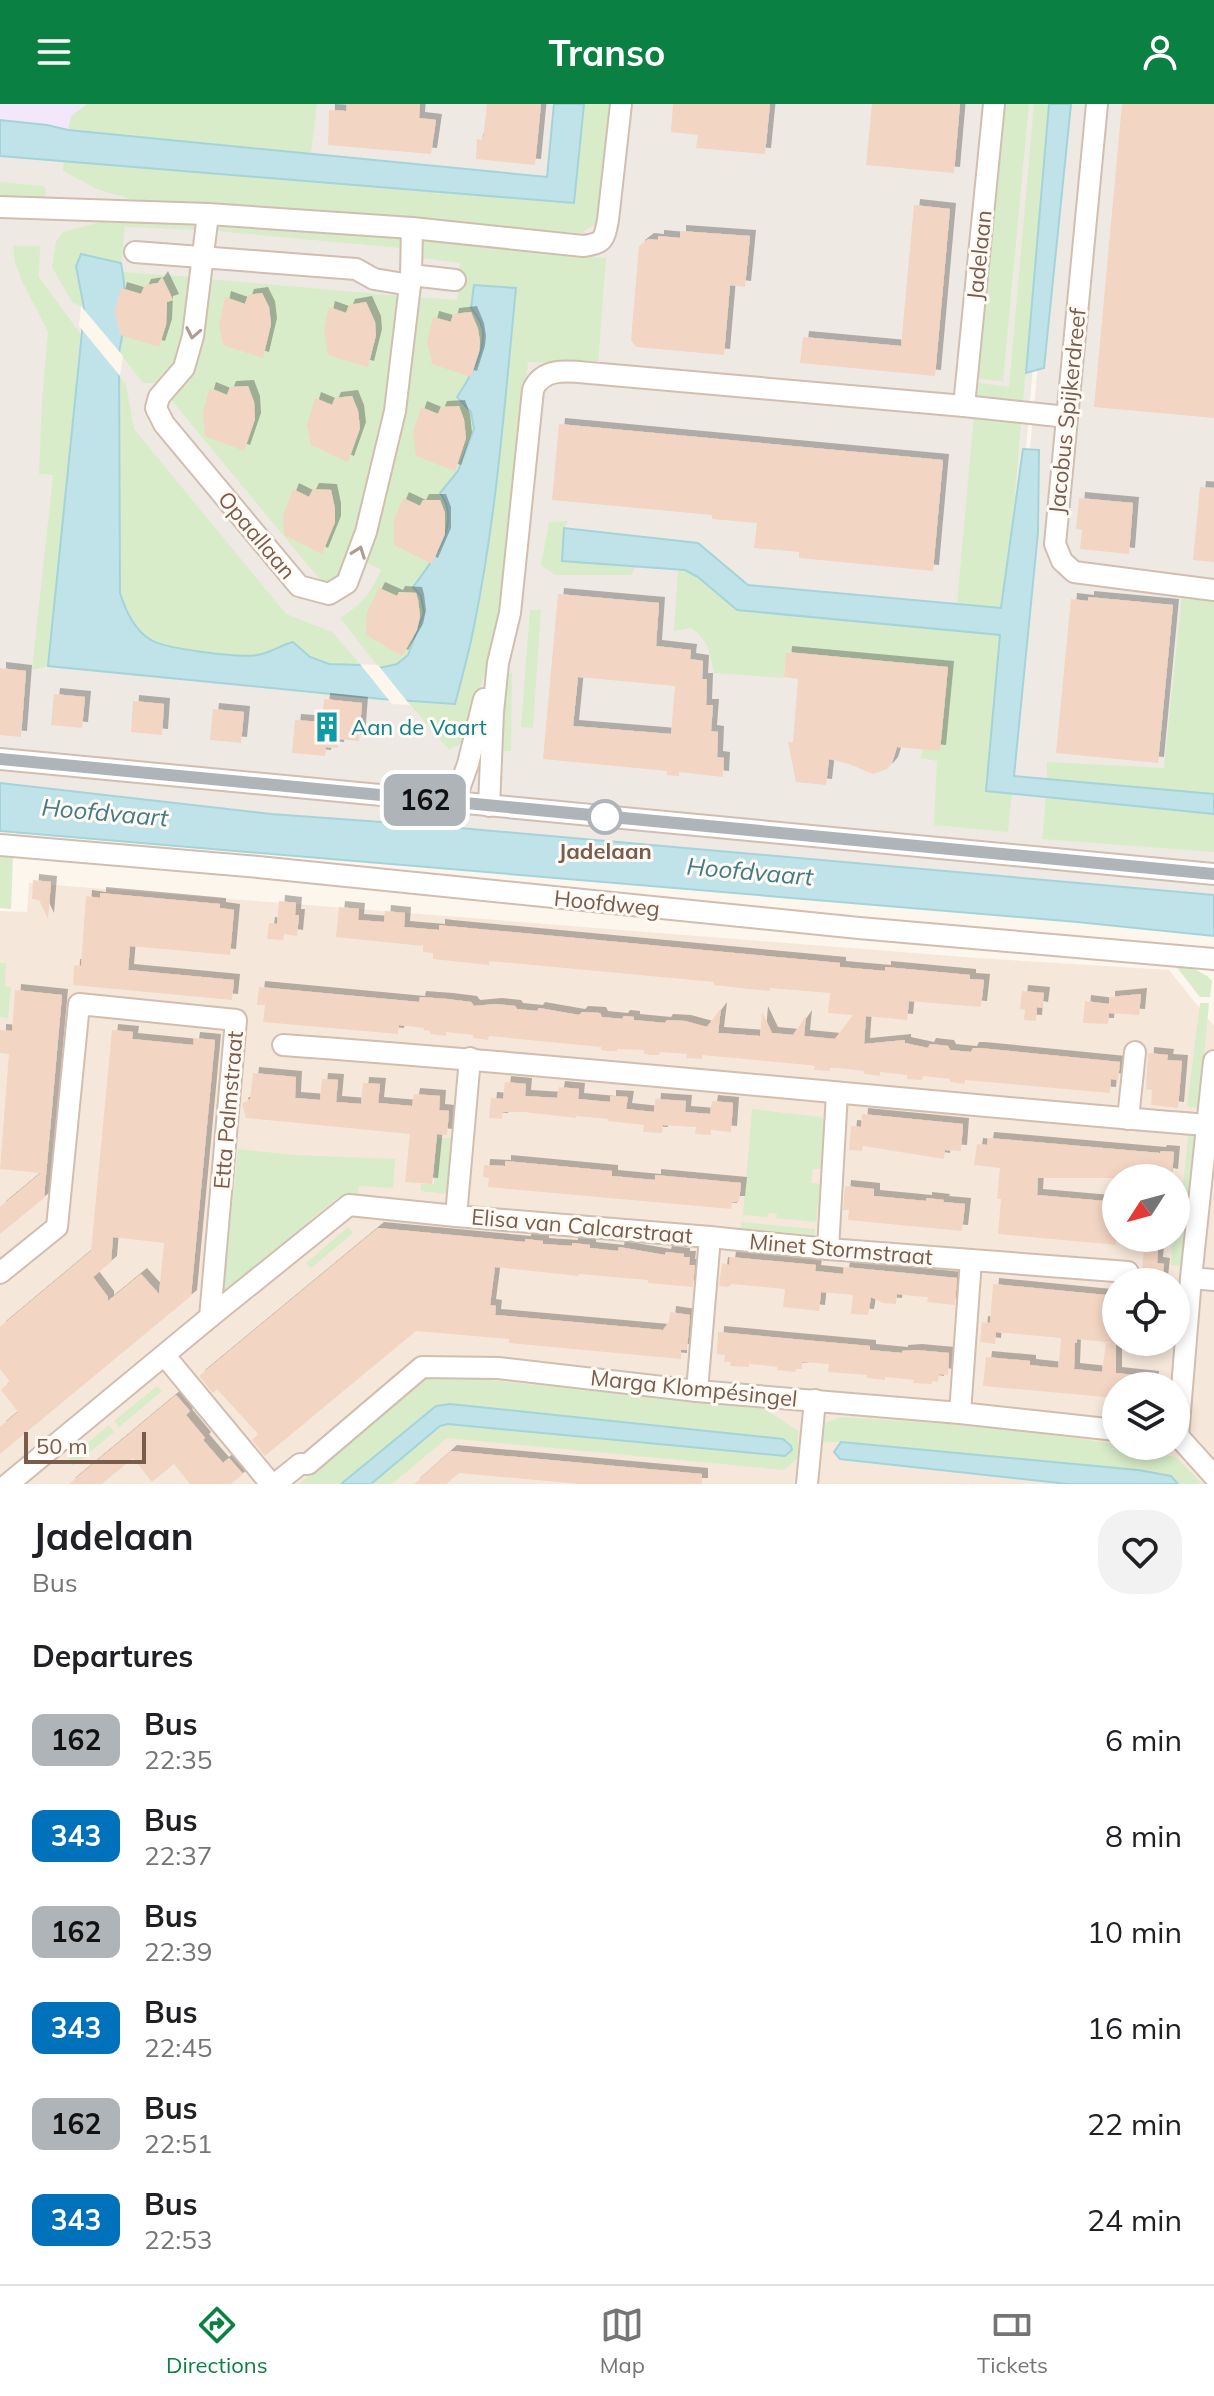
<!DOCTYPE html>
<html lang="en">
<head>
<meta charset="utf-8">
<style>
	:root { --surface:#fff; --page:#f2f2f2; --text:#202124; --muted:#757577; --line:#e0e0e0; --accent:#0b8043 }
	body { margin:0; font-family:Mulish,sans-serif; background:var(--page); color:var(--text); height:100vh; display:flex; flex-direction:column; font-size:30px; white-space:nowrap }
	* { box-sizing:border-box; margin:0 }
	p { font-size:26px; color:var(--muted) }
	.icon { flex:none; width:44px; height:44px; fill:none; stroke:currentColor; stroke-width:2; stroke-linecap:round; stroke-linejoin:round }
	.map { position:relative; height:1380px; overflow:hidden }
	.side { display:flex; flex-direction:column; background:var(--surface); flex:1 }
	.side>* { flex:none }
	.badge { padding:0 16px; border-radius:12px; font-size:28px; line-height:52px }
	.needle { width:52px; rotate:234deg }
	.buttons { position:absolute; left:1102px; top:1060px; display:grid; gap:16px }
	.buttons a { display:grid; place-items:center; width:88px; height:88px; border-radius:50%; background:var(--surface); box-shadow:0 4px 12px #0003; font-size:40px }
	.scale { position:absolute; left:24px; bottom:20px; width:122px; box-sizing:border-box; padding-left:8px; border:4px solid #7a5c4d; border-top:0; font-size:22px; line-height:28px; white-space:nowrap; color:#7a5c4d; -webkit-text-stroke:6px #fffaf3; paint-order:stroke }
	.map>.badge { position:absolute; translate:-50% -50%; box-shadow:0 0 0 4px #fff }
	h2 { padding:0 32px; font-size:30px; line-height:72px }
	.round { display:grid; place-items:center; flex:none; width:84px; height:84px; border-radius:32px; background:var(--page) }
	.summary { display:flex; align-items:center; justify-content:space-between; height:136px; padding:0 32px }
	h1 { font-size:38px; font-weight:700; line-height:60px }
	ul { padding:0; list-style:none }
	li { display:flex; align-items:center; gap:24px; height:96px; padding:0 32px }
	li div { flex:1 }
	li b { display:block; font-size:30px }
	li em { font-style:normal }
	li .badge { min-width:88px; font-weight:700; text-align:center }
	header { display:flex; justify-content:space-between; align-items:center; height:104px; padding:0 32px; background:var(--accent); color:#fff; font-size:36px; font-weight:700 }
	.tab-bar { display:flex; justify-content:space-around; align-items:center; height:112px; border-top:2px solid var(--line); background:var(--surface); font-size:22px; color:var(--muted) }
	.tab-bar a { display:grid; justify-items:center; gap:4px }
	.tab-bar .on { color:var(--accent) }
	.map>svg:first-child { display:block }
</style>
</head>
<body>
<header><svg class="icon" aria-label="menu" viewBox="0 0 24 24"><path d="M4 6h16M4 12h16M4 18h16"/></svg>Transo<svg class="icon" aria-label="person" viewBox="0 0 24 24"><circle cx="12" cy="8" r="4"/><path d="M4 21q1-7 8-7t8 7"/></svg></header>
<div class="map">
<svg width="1214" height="1380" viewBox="0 0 1214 1380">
	<defs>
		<filter id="shadow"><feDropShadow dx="6" dy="-6" stdDeviation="0" flood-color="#0004"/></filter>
	</defs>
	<rect width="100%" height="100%" fill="#fdf6ec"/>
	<path fill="#f5e8da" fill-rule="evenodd" d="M29 779 977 854 1169 866 1214 922V1380H0V807L27 808ZM1116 1074H1176V1134H1116ZM1116 1178H1176V1238H1116ZM1116 1282H1176V1342H1116Z"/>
	<path fill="#efe9e4" d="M0 0H1055L998 678 1063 0H1214V810L0 696Z"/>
	<path fill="#f3e8fa" d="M0 0H87L72 12 68 26 47 21 0 16Z"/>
	<g fill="#d8ecc9">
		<path d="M87 0H317L311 49 68 26 71 12Z"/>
		<path d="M584 0H613L597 119 581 129 131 95 99 86 63 67 64 57 574 99Z"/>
		<path d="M1003 0H1029L1003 277 980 275 976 268Z"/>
		<path d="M1034 0H1049L1014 401 1002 505 957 500 974 311 979 279 1009 283Z"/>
		<path d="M0 78 43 82 46 85 45 95 0 94Z"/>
		<path d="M192 113 197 126 125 123 121 159 81 150 76 162 84 204 72 198 52 163 56 138 63 128 107 116Z"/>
		<path d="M216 116 401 132 400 144 215 127Z"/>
		<path d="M423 135 606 154 598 261 528 258 499 504 491 547 469 624 462 639 449 646 407 597 455 600 475 517 516 184 471 204C478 213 484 222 483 233 483 251 467 278 457 293L471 308 474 325 458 368 441 388C463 419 433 458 414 483L421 492 424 509 408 551 397 560 379 564 340 514C363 500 370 489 381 466L364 457 419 193 457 196 460 159 422 154Z"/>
		<path d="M13 142H40L39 173 82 232 48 562 32 566 53 371 39 370 42 296 48 228 23 179 15 159Z"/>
		<path d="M122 168 192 173 184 233 176 261 160 279H143L119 248C125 222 126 194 122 168Z"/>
		<path d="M209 175 402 192 381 336 345 471 326 483 172 297 186 276Z"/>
		<path d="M119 273 126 280 134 325 286 510 332 528 361 561C344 560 324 562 309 553 302 547 296 543 287 539 277 546 265 551 253 551 232 552 165 545 149 535 133 524 126 507 120 489Z"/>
		<path d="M568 417 564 424 562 457 635 463 631 471H555L541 461 549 418Z"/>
		<path d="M678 466H685L698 473 737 506 1001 531 986 687 1012 690 1008 728 934 721 937 657 921 654 926 620 899 560 786 547 784 574 714 569C709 548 710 537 691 524L674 527Z"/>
		<path d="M1182 490 1214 493V690L1047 675V658L1164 664Z"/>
		<path d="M530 506H541L533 624 521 623Z"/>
		<path d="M504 569H512L511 647H501Z"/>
		<path d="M1046 693 1214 710V748L1042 735Z"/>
		<path d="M0 752 13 754 11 805 0 804Z"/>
		<path d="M1176 855 1207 872 1212 877 1210 893H1200L1175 861Z"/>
		<path d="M0 859H6L5 882 11 883 8 914 0 913Z"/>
		<path d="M1200 899H1209L1199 1005 1187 1002Z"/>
		<path d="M752 1005 821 1013 825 1017 821 1065H813L811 1079 820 1080 816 1118 776 1114 777 1110 769 1109 768 1113 743 1111Z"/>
		<path d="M1188 1032 1198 1033 1181 1162 1171 1161 1172 1134H1176V1108L1181 1104Z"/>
		<path d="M437 1034H452L447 1090 421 1087V1080H434Z"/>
		<path d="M238 1045 295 1051 395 1055 393 1084 359 1082 358 1092 337 1094 308 1118V1124C294 1125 291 1138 281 1146H273L266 1153 265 1160 228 1190 223 1184Z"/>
		<path d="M741 1118 815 1125V1131L741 1124Z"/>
		<path d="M348 1123 353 1129 311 1164 306 1159Z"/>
		<path d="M451 1272 765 1305 798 1327V1354L784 1366 447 1334 392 1380H371L440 1322 448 1320 785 1352 792 1346 791 1342 783 1335 450 1300 436 1302 341 1380H299L423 1273Z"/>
		<path d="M157 1282 162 1287 119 1323 114 1317Z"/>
		<path d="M841 1313 993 1323 1116 1340V1342L1145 1344 1177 1354 1202 1380H1178L1171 1372 1137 1366 841 1338H817L822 1320Z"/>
		<path d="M109 1321 114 1328 73 1362 68 1356Z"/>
	</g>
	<g fill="#bfe3e8" stroke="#a5d3da" stroke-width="2">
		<path d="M554 0H584L574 99 0 52V16L47 21 68 26 547 73Z"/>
		<path d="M1049 0H1071L1044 264 1026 269Z"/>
		<path d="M81 150 121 159C127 188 125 220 119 249L120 489C126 507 134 526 151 536 166 545 239 554 257 551 271 549 280 541 293 538L310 553 329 560 361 561 379 564 397 560 408 551 424 509 421 492 413 483C432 458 463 419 440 389L458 367 474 325 471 308 457 293C467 278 483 251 483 233 484 222 478 213 471 204L474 181 516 184C505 295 497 408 475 517 470 545 462 573 455 600L382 595 48 562 82 228 84 204 76 162Z"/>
		<path d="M1023 345 1039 346 1038 428 1014 672 1214 690V710L986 687 1000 531 737 506 698 473 685 466 562 457 564 424 698 439 748 481 1001 504Z"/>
		<path d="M0 679 271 710 437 722 1214 791V832L1077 818 0 727Z"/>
		<path d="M450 1300 783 1335 791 1342 792 1346 785 1352 448 1320 440 1322 371 1380H341L436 1302Z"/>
		<path d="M841 1338 1138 1366 1171 1372 1178 1380H1068L840 1355 834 1348Z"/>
	</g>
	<g fill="#fdf6ec">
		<path d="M81 202 123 252 120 272 79 222Z"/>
		<path d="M360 560 378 561 410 601 392 600Z"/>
	</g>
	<g fill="#f3d5c3" fill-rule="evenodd" filter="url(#shadow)">
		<path d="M347 0H420L419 14 436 16 431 50 328 41 329 6 346 7Z"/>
		<path d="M487 0H541L535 61 476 55 477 35 483 36Z"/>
		<path d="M673 0H770L765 50 696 44 698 31 671 28Z"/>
		<path d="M872 0H960L954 69 866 61Z"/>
		<path d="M1122 0H1214V314L1094 303Z"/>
		<path d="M914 101 950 105 935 272 800 259 803 233 901 242Z"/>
		<path d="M680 127 750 132 745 183 730 181 724 251 636 243 631 236 639 142 648 135 658 136V132L680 134Z"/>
		<path d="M162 173 173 196 167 198 166 221 159 243 120 231 115 207 121 184 141 190 145 181 158 179Z"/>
		<path d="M262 189 269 203 271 220 263 254 223 241 219 221 225 193 245 200 248 191Z"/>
		<path d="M366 198 375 218 376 231 368 263 328 251 324 225 329 203 346 209 349 201Z"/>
		<path d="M471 208 478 225 480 238 479 248 471 273 432 260 427 238 433 213 451 218 453 210Z"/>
		<path d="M248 282 254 298 255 315 244 347 205 332 203 307 210 284 227 291 230 283Z"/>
		<path d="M352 292 358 307 360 324 348 358 311 341 307 321 315 294 332 301 335 294Z"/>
		<path d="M459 302 464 316 466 334 455 367 416 352 413 327 421 303 438 310 441 303Z"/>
		<path d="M559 320 943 356 933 467 799 454V448L754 444 757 419 712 415V411L552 396Z"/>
		<path d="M1200 383 1214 384V458L1193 456Z"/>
		<path d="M293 385 309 393 313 385 331 386 335 405V418L322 450 284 431 283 411Z"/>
		<path d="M403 394 420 402 423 396H440L445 409V430L432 460 394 441V415Z"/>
		<path d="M1079 394 1133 399 1129 450 1080 445 1082 426 1076 425Z"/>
		<path d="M379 484 397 492 399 488 416 489 418 496 420 512 417 526 402 552 366 531 367 508Z"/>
		<path d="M558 490 659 499 656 542 691 546 690 555 703 557 702 575H707L706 601H713L711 627 718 628 717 653 724 654 723 673 679 668V672L667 671V667L543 655ZM578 573 675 582 671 630 573 622Z"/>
		<path d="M1088 493 1173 501 1158 659 1056 649 1071 495 1088 497Z"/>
		<path d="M786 548 948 563 940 647 897 643 892 659 887 665 873 670 849 660 829 655 826 681 796 678 788 638H793L798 575 784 573Z"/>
		<path d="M0 564 26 567 21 633 0 631Z"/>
		<path d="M54 590 85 593 82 624 51 621Z"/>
		<path d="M324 595 362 599 359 637 339 635 338 644 326 643 325 652 292 649 295 616 322 618Z"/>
		<path d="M133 597 164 600 162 631 131 628Z"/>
		<path d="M213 605 244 608 241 639 210 636Z"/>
		<path d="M33 776 51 778 48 815 39 796 32 795Z"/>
		<path d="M100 789 220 800V804L234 806 230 851 130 842 128 866 234 876 232 896 73 881 74 861 81 862 86 792 100 794Z"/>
		<path d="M279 797 296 799 295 811H299L297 832 284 830 283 836 267 835 269 819 277 820Z"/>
		<path d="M339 803 359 805 358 816 384 818 385 807 405 809 404 823 439 826V821L447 822 840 859V863L885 867V863L970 871V875L984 876 981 903 909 897 907 916 866 912 864 940 905 936V939L928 944 930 940 948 942 950 946 960 947 971 948 973 944H979L1120 958 1118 976 1111 975 1110 989 965 976V980L950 978V975L923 972 922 976 907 975V971L880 968V972L864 970V967L837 964H830V967L814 966 815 962 808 961 702 951V955L686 954 687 950 660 948 659 951H651L644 950V946L617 945V947H608L601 946V943L489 932 488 936 473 934V931L446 928V932L430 930V927L424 926V924L399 921 398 930 263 918 265 901H257L259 883 419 898 420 893 447 895 471 898 474 902 496 900 515 902 517 905 537 907 539 904 579 911 582 908 600 909 602 913 622 915 624 912 634 913V916L665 919 667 916 685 917 707 923 721 904 718 929 760 932 762 908 772 929 793 931 806 912 804 932 835 935 853 911 828 909 830 889 770 884V887L749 885 714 881V878L489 857V861L433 855V849L423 848V842L336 833Z"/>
		<path d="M15 886 62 891 44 1094 0 1130V1103L41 1069 0 1065 9 950 0 949V926L12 927Z"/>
		<path d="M1022 887 1044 889 1042 904 1037 903 1036 917 1024 916 1025 906 1020 905Z"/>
		<path d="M1141 890 1139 911 1109 909 1108 920 1083 919 1085 897 1109 900V893Z"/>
		<path d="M112 926 133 928 132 935 193 941 194 934 215 936 191 1192 0 1350V1323L18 1308 1 1286 10 1278 0 1265V1223L91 1147ZM113 1133 164 1139 159 1190 141 1170 108 1197V1193L93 1173 111 1158Z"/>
		<path d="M1148 949 1168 951 1167 956 1182 957 1178 1004 1151 1001 1152 986 1146 985Z"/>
		<path d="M253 969 296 973 295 994 320 996 322 975 338 976 336 998 361 1000 363 979 380 980 378 999 412 1002 414 990 440 992 439 1006 449 1007 447 1031 437 1030 432 1080 405 1078 410 1030 246 1014 242 1000 250 995Z"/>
		<path d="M505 978 526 980 525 992 557 994 559 983 579 985 578 995 610 998V992L628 993 626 1005 654 1008 655 995 686 997 685 1008 710 1010 712 997 733 999 731 1028 711 1026V1031L695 1030 696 1023 663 1021 662 1029 643 1028 644 1021 608 1017V1015L576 1012V1014L524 1008H503L502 1015 489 1014 491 994 503 995Z"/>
		<path d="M862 1010 963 1020 961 1047 945 1046 944 1055 863 1042 862 1047 849 1046 851 1022 861 1023Z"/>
		<path d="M988 1034 1160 1049 1161 1047 1174 1048 1172 1071 1167 1070V1074H1038L1037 1091 1116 1098V1141L998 1130 1001 1095H997L1000 1064 974 1061 977 1040 987 1041Z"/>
		<path d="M505 1057 612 1067V1072L633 1074 655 1076V1071L741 1079 739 1098H732L731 1105 488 1083 489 1074 483 1073 484 1061 505 1062Z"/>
		<path d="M845 1082 874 1085V1092L926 1097V1094L944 1096 943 1098 965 1100 962 1127 848 1116 849 1106H843Z"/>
		<path d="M378 1124 525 1138V1135L543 1137V1140L572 1142V1139L590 1141V1144L618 1147 619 1143 665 1151 666 1148 684 1150V1153H690L689 1161H695L693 1183 648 1179V1176L579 1170V1172L495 1163 490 1201 496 1202 495 1211 663 1226 669 1218 670 1208 690 1211 687 1246H681V1255L509 1239V1235L416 1227 265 1352 252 1336 258 1330 217 1285 213 1289 199 1272Z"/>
		<path d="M1145 1134H1159L1157 1159 1164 1160 1162 1178H1141Z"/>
		<path d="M730 1153 816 1161 815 1167 843 1170 844 1163 957 1174 955 1201 927 1198 928 1193 913 1192 897 1190 896 1200 883 1199 871 1193 868 1211 851 1210 853 1191 821 1188 819 1207 783 1203 785 1185 732 1180 728 1183 719 1182 722 1159 729 1161Z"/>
		<path d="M993 1180 1116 1192V1239L1077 1235V1239H1075L1074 1265 1102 1268 1106 1239H1116V1269L1153 1273 1152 1282H1116V1294L983 1282 986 1253 1030 1257V1261L1058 1264 1060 1249 1061 1234 996 1228 995 1240 980 1238 982 1218 990 1219Z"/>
		<path d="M718 1228 870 1242V1246L902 1249V1247L916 1246 949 1249 948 1271 939 1270 938 1278 932 1277V1280L913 1279 914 1276 885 1273V1276L867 1274V1271L828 1268 829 1260 802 1258V1265H796L795 1268 777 1266V1263L762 1261 749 1260V1263L730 1262 731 1258H724L725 1251 717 1250Z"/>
		<path d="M176 1291 190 1307 186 1311 205 1334 203 1336 223 1359 229 1354 243 1370 231 1380H190L174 1360 152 1378 133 1354 102 1380H69Z"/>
		<path d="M451 1347 702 1370V1380H580L459 1369 446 1380H414Z"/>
	</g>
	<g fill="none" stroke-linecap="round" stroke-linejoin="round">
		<g stroke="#d1beb0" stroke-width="24">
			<g id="minor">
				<path d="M1097 0 1055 440 1062 457 1074 468 1214 486"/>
				<path d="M0 103 208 110 412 124 583 142C604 139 604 136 608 116L621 0"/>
				<path d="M208 110 193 232 184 264 159 293 156 304 164 320 299 482 329 490 347 479 366 428 395 307 410 181"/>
				<path d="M135 148 356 165 374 175 410 181 411 171 455 176"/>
				<path d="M411 171 412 124"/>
				<path d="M964 302 1067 313"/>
				<path d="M0 655 1214 770"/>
				<path d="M454 699 468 660 484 595"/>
				<path d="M489 702 493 608 498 559 510 509 533 286C544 259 578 269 601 270L964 302 994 0"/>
				<path d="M0 741 258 763 859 824 1214 855"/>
				<path d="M283 941C591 963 898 996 1206 1021"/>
				<path d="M470 954 456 1112 710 1133 828 1145 1128 1168"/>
				<path d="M1128 1015 1135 948"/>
				<path d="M828 1145 837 989"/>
				<path d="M0 1169 57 1123 79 900 236 916 210 1213 8 1380"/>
				<path d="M1191 1174 1214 1176"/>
				<path d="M210 1213 349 1101 456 1112"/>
				<path d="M165 1252 271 1380"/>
				<path d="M697 1287 710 1133"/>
				<path d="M960 1309 971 1156"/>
				<path d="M1178 1332 1191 1174 1214 957"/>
				<path d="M1176 1333 1178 1332 1214 1372"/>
				<path d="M275 1380 300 1360H308L422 1263 498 1264 697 1287 960 1309 1116 1326"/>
				<path d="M807 1380 815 1296"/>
			</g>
		</g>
		<use href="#minor" stroke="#fff" stroke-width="20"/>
	</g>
	<defs><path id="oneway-chevron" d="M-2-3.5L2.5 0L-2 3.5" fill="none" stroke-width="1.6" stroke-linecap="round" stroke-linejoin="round" transform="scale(2)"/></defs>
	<g stroke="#af9d94">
		<use href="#oneway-chevron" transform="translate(193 229) rotate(101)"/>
		<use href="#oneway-chevron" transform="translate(359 448) rotate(-70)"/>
	</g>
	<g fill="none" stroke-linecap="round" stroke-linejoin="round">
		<g stroke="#fff" stroke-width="18">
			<path id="line" d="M0 655 1214 770"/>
		</g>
		<use href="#line" stroke="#afb4b9" stroke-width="12"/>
	</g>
	<defs>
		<g id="building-bare" transform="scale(2.4)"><path d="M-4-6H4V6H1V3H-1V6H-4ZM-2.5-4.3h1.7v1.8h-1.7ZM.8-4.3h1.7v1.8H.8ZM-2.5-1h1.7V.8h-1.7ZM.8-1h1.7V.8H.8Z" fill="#0f9aa8" stroke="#fffaf3" stroke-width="2.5" paint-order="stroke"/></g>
	</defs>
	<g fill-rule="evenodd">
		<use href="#building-bare" x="327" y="623"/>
	</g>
	<circle fill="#fff" stroke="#afb4b9" stroke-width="4" cx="605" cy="713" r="16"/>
	<g text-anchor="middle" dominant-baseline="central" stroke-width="6" stroke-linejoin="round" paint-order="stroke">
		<g font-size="22" fill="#7a5c4d" stroke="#fffaf3">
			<text transform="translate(979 151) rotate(-84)">Jadelaan</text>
			<text transform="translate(1067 307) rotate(-84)">Jacobus Spijkerdreef</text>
			<text transform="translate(257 431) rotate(50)">Opaallaan</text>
			<text transform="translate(607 799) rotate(6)">Hoofdweg</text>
			<text transform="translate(228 1006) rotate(-85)">Etta Palmstraat</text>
			<text transform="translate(582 1122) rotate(5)">Elisa van Calcarstraat</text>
			<text transform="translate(841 1145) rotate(5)">Minet Stormstraat</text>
			<text transform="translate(694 1284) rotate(6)">Marga Klompésingel</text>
		</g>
		<g font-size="22" fill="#0d838f" stroke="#fffaf3" text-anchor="start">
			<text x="351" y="623">Aan de Vaart</text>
		</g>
		<g font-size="22" font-weight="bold" fill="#7a5c4d" stroke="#fffaf3">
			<text x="605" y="747">Jadelaan</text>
		</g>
		<g font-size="24" font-style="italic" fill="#437c86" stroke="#fffaf3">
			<text transform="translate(105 708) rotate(5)">Hoofdvaart</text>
			<text transform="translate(750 767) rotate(5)">Hoofdvaart</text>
		</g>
	</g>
</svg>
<div class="buttons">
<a><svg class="needle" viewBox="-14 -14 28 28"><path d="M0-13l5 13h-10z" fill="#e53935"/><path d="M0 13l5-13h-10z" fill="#757577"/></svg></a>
<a><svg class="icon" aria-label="locate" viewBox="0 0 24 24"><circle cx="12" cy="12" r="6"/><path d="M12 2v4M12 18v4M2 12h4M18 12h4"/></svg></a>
<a><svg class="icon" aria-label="layers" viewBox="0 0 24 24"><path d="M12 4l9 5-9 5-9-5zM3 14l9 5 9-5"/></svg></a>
</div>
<div class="scale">50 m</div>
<b class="badge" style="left:425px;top:696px;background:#afb4b9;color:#111">162</b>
</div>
<section class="side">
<div class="summary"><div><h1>Jadelaan</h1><p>Bus</p></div><a class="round"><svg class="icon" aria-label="heart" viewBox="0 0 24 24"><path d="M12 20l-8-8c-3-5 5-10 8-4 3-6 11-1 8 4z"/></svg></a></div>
<h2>Departures</h2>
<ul>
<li><span class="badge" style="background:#afb4b9;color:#111">162</span><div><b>Bus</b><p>22:35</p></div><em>6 min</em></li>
<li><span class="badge" style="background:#0072bc;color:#fff">343</span><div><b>Bus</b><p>22:37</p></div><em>8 min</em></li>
<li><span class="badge" style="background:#afb4b9;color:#111">162</span><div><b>Bus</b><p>22:39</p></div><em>10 min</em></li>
<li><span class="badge" style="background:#0072bc;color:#fff">343</span><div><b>Bus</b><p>22:45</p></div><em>16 min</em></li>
<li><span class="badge" style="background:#afb4b9;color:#111">162</span><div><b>Bus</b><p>22:51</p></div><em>22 min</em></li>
<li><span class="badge" style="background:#0072bc;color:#fff">343</span><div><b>Bus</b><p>22:53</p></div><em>24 min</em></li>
</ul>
</section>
<nav class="tab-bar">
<a class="on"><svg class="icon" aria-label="directions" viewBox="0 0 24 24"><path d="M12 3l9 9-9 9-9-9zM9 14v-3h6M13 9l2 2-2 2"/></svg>Directions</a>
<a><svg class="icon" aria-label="map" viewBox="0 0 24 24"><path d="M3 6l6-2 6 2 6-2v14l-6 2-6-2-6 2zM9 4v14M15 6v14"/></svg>Map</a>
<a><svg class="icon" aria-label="tickets" viewBox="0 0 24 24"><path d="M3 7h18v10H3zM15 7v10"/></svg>Tickets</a>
</nav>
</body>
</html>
